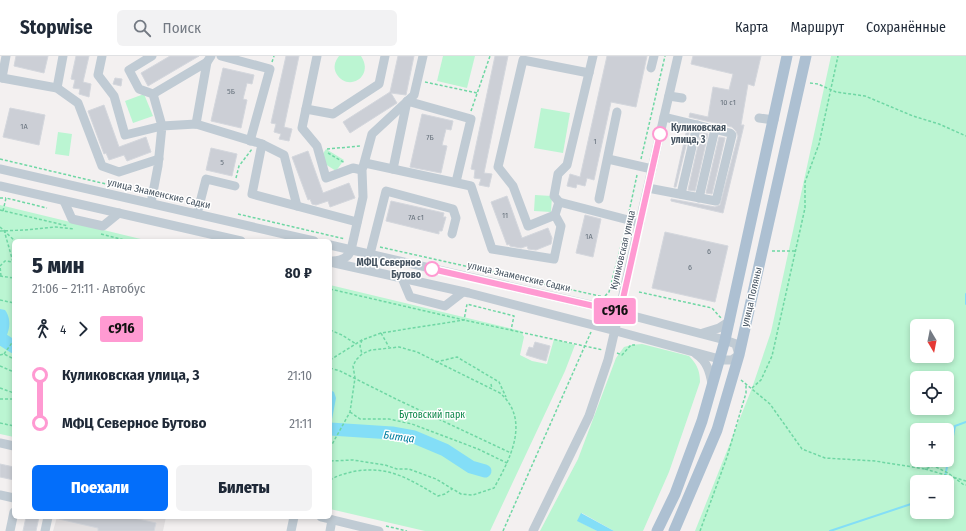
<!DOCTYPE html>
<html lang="ru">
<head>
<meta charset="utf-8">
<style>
	:root { --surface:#fff; --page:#f2f2f3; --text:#1f2937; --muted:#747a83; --line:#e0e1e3; --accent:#036efa }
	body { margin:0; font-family:"Fira Sans Condensed",sans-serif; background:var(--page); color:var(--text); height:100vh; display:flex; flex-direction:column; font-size:15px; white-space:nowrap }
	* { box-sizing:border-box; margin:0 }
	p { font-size:13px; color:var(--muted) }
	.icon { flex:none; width:22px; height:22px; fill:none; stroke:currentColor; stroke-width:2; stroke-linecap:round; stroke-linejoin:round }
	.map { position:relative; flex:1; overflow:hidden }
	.details { position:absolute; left:12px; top:183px; width:320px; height:280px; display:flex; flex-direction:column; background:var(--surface); border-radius:6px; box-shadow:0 2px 6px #0003 }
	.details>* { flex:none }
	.badge { padding:0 8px; border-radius:3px; font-size:14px; line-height:26px }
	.needle { width:26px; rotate:170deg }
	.fabs { position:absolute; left:910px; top:263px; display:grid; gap:8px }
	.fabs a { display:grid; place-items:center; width:44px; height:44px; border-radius:6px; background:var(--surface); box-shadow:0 2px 6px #0003; font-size:20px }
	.map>.badge { position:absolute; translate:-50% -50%; box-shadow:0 0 0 2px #fff }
	.legs { display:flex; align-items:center; gap:6px; height:44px; padding:0 20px; font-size:13px }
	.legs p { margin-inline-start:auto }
	.headline { display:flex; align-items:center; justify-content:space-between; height:68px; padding:0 20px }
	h1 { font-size:22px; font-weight:800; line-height:30px }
	.primary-button { display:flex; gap:8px; margin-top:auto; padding:8px 20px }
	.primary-button a { flex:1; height:46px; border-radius:6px; background:var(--accent); color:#fff; font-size:16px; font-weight:800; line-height:46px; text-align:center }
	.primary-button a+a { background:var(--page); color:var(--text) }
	ul { padding:0 20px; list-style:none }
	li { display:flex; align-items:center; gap:14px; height:48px; font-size:15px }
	li i { display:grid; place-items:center; width:6px; height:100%; margin:0 5px; background:currentColor }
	li i::after { content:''; width:10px; height:10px; margin:-5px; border:3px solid; border-radius:50%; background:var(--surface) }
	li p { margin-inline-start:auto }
	li:first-child i { background:linear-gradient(#0000 50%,currentColor 0) }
	li:last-child i { background:linear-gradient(currentColor 50%,#0000 0) }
	header { display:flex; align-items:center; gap:24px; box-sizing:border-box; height:56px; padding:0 20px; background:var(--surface); border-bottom:1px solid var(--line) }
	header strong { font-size:19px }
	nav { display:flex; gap:22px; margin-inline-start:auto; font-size:14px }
	.search { width:280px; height:36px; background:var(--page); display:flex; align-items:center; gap:10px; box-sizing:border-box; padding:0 14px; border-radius:6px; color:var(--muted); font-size:15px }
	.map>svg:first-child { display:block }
</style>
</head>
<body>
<header>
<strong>Stopwise</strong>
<div class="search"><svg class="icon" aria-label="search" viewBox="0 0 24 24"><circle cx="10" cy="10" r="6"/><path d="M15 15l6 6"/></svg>Поиск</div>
<nav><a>Карта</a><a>Маршрут</a><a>Сохранённые</a></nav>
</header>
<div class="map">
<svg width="966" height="475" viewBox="0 0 966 475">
	<rect width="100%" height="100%" fill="#f3f0f0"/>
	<path fill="#e4e1e2" d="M57 461H166L163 475H53Z"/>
	<g fill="#bbf5d2" fill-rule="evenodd">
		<path d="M339 0H361C375 21 347 37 336 17 333 11 335 5 339 0Z"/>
		<path d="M443 0H475L467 32 437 25Z"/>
		<path d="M831 0H966V475H695L752 332 771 276ZM917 270H947V300H917ZM917 322H947V352H917ZM917 374H947V404H917ZM917 426H947V456H917Z"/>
		<path d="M144 38 153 60 133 67 125 45Z"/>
		<path d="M541 52 570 57 563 97 534 92Z"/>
		<path d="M58 76 72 78 69 100 55 98Z"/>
		<path d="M326 93 344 104 336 115 319 104Z"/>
		<path d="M535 139 552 140 551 156 534 155Z"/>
		<path d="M0 149 149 185H14V381L0 378Z"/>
		<path d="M330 229 521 275 524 281 520 299 532 305 547 308 554 283 575 289 565 315 490 475H425L330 453Z"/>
		<path d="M642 288 689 300C697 308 700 315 700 326L669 416 643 475H614L582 457 578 465 597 475H540L578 403 616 302 624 291 631 289Z"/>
	</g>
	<g fill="#83def7">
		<path d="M0 253 5 254C13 265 9 280 0 290Z"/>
		<path d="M330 334 334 336 336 342 330 374Z"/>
		<path d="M581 457 614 475H597L577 465Z"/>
	</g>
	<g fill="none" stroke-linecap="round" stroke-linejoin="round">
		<g stroke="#83def7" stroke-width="2">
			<path d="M966 238V248"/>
			<path d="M944 426 955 370 966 366"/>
			<path d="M830 475 917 446"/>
		</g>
		<g stroke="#83def7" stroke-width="13">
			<path d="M0 282 14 291"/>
			<path d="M330 373 392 377 414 381 445 394 471 411 485 415"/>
		</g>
	</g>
	<g fill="#cccfd6" stroke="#d4d7dd">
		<path d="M16 0H48L44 17 14 10Z"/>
		<path d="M76 0H89L83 26 91 28 89 41 79 38 80 33 73 32 75 24 71 23Z"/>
		<path d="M170 0H199L148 30 141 17Z"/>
		<path d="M286 0H299L284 71 292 73 289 85 279 83 281 78 274 76 276 68 271 67Z"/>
		<path d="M398 0H414L406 39 391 37 397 47 350 77 343 66 390 36Z"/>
		<path d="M495 0H508L484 117 492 118 489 131 479 129 481 123 474 122 475 114 471 113Z"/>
		<path d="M607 0H647L636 51 611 46 594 124 587 122 585 130 577 128 576 132 567 130 570 118 580 121Z"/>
		<path d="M693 0H761L754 30 748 28 741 69H744L723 157 671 145V143L715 151 720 149 738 80 736 75 732 71 689 61 690 57 708 61 713 31 729 34 733 18 691 8Z"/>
		<path d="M223 12 254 19 252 28 247 27 243 43 247 44 241 72 211 65Z"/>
		<path d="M115 22 122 23 121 30 113 28Z"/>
		<path d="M104 49 119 91 146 81 151 96 127 105 124 99 109 104 106 97 104 98 88 55Z"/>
		<path d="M10 52 45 59 39 89 3 81Z"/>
		<path d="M422 58 453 65 451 74 446 73 442 89 447 90 441 117 410 111Z"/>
		<path d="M687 73H690L676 131H674Z"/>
		<path d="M701 76 708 78 695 135 688 134Z"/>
		<path d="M719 81 725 82 712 138 706 137Z"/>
		<path d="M211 92 237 98 232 120 206 114Z"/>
		<path d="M308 95 323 137 349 127 355 142 330 151 328 145 316 149 312 148 310 143 308 144 292 101Z"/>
		<path d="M507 140 522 182 548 172 552 182 551 188 536 194 528 193 527 190 521 192 510 190 509 188 507 189 491 146Z"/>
		<path d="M391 145 444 157 443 161H446L442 175H439V178L386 165Z"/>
		<path d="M585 159 601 163 593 201 576 197Z"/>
		<path d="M665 176 728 190 715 246 652 232Z"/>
		<path d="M535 286 550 290 546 305 526 299 529 291 533 292Z"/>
		<path d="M0 408 14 411V424L0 421Z"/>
		<path d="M26 461H39L36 475H23Z"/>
		<path d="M59 461H129L156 467 154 475H98V472L59 463Z"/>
	</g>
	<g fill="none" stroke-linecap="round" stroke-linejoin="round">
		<g stroke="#6fd7a4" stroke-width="1.5" stroke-dasharray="3 2" stroke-linecap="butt">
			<path d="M272 6 274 0"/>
			<path d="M425 26 477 37"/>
			<path d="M810 27 818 28 836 36 865 40 913 60 939 68 966 80"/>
			<path d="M471 55 490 0"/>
			<path d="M327 93 361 90"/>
			<path d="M328 97 345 107"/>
			<path d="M0 103 123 132"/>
			<path d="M641 103 665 0"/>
			<path d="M236 122 239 110 252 93"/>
			<path d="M0 142H6"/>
			<path d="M0 154 68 170"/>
			<path d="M3 155 6 142 47 152"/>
			<path d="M629 156 637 119"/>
			<path d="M238 158 345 183"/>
			<path d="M0 171 15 185"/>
			<path d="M4 174 13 206 14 212"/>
			<path d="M0 175 24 174 56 171 74 173"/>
			<path d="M101 178 128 185"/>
			<path d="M380 191 474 212"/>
			<path d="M772 195H795"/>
			<path d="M474 215V212L604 241"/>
			<path d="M0 220 14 222"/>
			<path d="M1 220 0 210 5 205 13 206"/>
			<path d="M330 233 464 264 603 294"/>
			<path d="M639 236 712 252 721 262"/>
			<path d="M0 244 14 247"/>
			<path d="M602 244 604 241 609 236 626 171"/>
			<path d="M330 274 342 279 356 288"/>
			<path d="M381 277 389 291"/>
			<path d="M362 284 360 290 362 298"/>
			<path d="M617 297 622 299 631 289H635"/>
			<path d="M4 298 14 284"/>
			<path d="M0 299 4 298 14 303"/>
			<path d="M330 304 362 284 381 277 464 264 467 248 514 260 511 274"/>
			<path d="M436 306 457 301 499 326 506 341"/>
			<path d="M0 310 14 316"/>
			<path d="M330 312 340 315 396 343 511 397"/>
			<path d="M741 324 770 348 802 393 825 402 875 405 925 413 934 410 948 417 964 429H966"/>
			<path d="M491 328 492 333"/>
			<path d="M0 332 14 337"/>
			<path d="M752 332 761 324 772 300 805 152V126L819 88 838 0"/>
			<path d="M0 343H14"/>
			<path d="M350 356 360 363H389L412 368 478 393 507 407"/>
			<path d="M0 367 14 370"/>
			<path d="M330 392 350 356 355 322 353 310 356 304 362 298 371 294 399 291 417 296 500 337C531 364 510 403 494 432L473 439 461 438 436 423 409 413H397L385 409 353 404 330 405"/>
			<path d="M330 424C338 419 347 417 356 415 390 410 409 423 438 440L445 438 452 433"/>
			<path d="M386 470 407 475"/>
			<path d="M503 475 591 276"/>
			<path d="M700 475 727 401 746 337V329"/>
		</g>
		<g stroke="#c0cbd4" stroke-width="9">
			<path d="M102 0 98 19 114 40 125 79 162 70 153 38 139 33 129 14 152 0"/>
			<path d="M221 0 270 13 250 85"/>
			<path d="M317 0 302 72 317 90 326 122 353 112 362 114 363 141 351 194C348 202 342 204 333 205"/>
			<path d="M651 12 654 0"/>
			<path d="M0 21 2 22 6 0"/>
			<path d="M2 22 57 32 78 47 102 110 119 116 159 103"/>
			<path d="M57 32 63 0"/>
			<path d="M153 38 207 6 211 0"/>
			<path d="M669 40 682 42"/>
			<path d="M306 53 333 58 379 28 385 0"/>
			<path d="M759 62 774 64"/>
			<path d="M196 68 207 6"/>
			<path d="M262 88 284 99 297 150"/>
			<path d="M608 103 652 113"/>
			<path d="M365 107 471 130 492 193 554 203 561 170 555 159 559 146 554 140 558 118 567 109 593 0"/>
			<path d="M363 111 372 78 414 39 423 0"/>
			<path d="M0 113 314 185"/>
			<path d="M393 113 407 45 471 63 456 126"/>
			<path d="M0 130 241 185"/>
			<path d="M648 132 716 145 732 79 730 77 664 61"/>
			<path d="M681 138 697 69"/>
			<path d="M699 142 715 73"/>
			<path d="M599 143 617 56"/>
			<path d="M64 145 72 163 103 170 119 157"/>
			<path d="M559 146 640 167"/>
			<path d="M151 147 158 110 162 70 196 68 262 88 252 138 357 166"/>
			<path d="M197 158 206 123 235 130"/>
			<path d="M555 159 528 170 513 130 498 111 523 4 589 17"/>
			<path d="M330 189 599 251 725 284 736 288 739 299 732 304H723L616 275 469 237 330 206"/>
			<path d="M370 198 386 135 453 153 456 162 452 178"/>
			<path d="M402 222 410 241 445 250 463 236"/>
			<path d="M703 277 719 272 730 265"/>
			<path d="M696 298C707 305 710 316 712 328"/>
			<path d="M0 387 14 390"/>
			<path d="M0 439 14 442"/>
			<path d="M321 461 379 475"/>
			<path d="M10 475 14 456"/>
			<path d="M45 475 48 461"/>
			<path d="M291 475 294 461"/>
			<path d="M330 475 332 464"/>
			<path d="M533 475 589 360 608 304 678 0"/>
		</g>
		<g stroke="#adc0d2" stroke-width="11">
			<path d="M657 475 675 438 702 365 725 284 787 0"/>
			<path d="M674 475 717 374 739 299 806 0"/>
		</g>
		<path stroke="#6fd7a4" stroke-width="1.5" stroke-dasharray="3 2" stroke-linecap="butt" d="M925 413 966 425"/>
	</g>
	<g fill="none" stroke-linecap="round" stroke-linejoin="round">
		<g stroke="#fff" stroke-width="9">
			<path id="line-1" d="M432 213 620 256 660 78"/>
		</g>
		<use href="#line-1" stroke="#ff9ad2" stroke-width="6"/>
	</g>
	<g fill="#fff" stroke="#ff9ad2" stroke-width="2">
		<circle cx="660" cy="78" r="7"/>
		<circle cx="432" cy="213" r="7"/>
	</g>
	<g text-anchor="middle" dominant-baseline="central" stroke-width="3" stroke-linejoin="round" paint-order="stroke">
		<g font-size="8" fill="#68737e">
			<text x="231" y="35">5Б</text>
			<text x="728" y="46">10 с1</text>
			<text x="24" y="70">1А</text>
			<text x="430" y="81">7Б</text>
			<text x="595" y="85">1</text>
			<text x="222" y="106">5</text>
			<text x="505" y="159">11</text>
			<text x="416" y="161">7А с1</text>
			<text x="589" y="180">1А</text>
			<text x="709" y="195">6</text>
			<text x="690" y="211">6</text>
		</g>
		<g font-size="10" font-weight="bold" fill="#465461" stroke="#fff" text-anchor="start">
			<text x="671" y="72">Куликовская<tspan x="671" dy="12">улица, 3</tspan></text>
			<text x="421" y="207" text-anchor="end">МФЦ Северное<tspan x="421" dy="12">Бутово</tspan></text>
		</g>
		<g font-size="10" fill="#465461" stroke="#fff">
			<text transform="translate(159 138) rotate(13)">улица Знаменские Садки</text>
			<text transform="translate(623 194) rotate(-77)">Куликовская улица</text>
			<text transform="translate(519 221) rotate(13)">улица Знаменские Садки</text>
			<text transform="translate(752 241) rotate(-77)">улица Поляны</text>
		</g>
		<g font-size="10" fill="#0c874a" stroke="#fff">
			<text x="432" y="359">Бутовский парк</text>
		</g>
		<g font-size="11" font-style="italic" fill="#037fa1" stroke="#fff">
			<text transform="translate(399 381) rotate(8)">Битца</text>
		</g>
	</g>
</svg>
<div class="fabs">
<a><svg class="needle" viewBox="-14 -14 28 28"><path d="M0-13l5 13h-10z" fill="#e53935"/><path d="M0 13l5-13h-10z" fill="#747a83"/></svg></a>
<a><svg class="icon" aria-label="locate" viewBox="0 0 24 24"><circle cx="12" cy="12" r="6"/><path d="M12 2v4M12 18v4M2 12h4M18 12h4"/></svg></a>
<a>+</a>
<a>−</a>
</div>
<b class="badge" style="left:615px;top:255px;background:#ff9ad2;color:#111">с916</b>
<section class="details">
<div class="headline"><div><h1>5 мин</h1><p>21:06 – 21:11 · Автобус</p></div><b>80 ₽</b></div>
<div class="legs"><svg class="icon" aria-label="walk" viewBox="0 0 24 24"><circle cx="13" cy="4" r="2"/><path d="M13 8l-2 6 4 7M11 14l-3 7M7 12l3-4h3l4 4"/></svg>4<svg class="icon" aria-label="forward" viewBox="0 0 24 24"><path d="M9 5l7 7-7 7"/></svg><b class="badge" style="background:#ff9ad2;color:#111">с916</b></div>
<ul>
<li><i style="color:#ff9ad2"></i><b>Куликовская улица, 3</b><p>21:10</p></li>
<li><i style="color:#ff9ad2"></i><b>МФЦ Северное Бутово</b><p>21:11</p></li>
</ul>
<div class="primary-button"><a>Поехали</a><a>Билеты</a></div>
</section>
</div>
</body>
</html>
